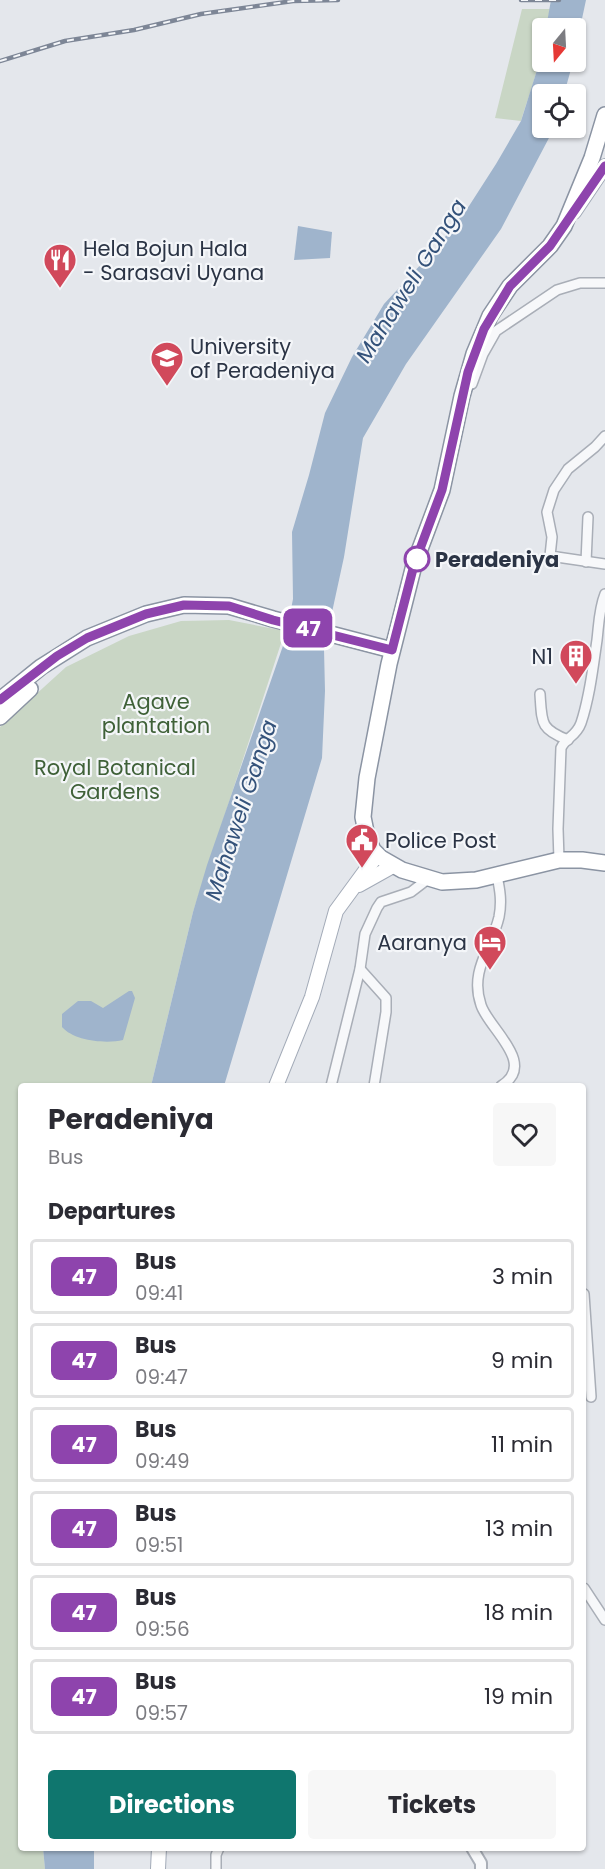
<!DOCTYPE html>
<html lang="en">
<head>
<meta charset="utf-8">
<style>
	:root { --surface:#fff; --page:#f7f7f7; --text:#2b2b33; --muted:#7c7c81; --line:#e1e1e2; --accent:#0f766e }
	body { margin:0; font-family:Poppins,sans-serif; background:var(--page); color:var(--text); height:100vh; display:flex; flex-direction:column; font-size:22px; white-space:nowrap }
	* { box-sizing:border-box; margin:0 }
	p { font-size:20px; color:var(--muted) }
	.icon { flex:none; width:33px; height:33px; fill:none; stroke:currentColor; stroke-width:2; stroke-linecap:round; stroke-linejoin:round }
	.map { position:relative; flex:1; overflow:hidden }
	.panel { position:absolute; left:18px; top:1083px; width:568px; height:768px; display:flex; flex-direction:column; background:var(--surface); border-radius:6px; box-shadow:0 2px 4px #0004 }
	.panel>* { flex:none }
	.badge { padding:0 12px; border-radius:9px; font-size:21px; line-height:39px }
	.needle { width:39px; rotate:198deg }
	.buttons { position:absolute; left:532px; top:18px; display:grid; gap:12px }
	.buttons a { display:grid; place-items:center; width:54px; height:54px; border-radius:6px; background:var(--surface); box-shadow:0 2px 4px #0004; font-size:30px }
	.map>.badge { position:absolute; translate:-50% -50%; box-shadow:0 0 0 3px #fff }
	h2 { padding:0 30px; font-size:22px; line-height:54px }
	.round { display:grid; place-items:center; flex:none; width:63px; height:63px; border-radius:6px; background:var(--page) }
	.summary { display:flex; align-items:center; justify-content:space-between; height:102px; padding:0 30px }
	h1 { font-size:28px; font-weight:700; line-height:45px }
	.action { display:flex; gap:12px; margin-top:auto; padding:12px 30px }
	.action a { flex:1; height:69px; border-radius:6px; background:var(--accent); color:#fff; font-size:24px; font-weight:700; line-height:69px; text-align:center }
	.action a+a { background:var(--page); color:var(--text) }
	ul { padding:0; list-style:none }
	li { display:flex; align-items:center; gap:18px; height:75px; margin:0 12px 9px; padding:0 18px; border:3px solid var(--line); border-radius:6px }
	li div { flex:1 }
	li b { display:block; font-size:22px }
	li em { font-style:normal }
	li .badge { min-width:66px; font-weight:700; text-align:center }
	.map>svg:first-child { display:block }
</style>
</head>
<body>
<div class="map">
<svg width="605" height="1869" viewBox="0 0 605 1869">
	<rect width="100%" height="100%" fill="#e4e7ec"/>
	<g fill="#c9d6c5">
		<path d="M522 9H550L546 28H543C543 61 530 91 521 121L495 118Z"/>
		<path d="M229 620 285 631 193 912 151 1086H21V1848H43L45 1869H0V727L66 667 129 636 181 621Z"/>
	</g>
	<g fill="#9fb4cc">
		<path d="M551 0H586L576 47V28H546Z"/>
		<path d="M543 42V62H573L564 94H543V128H553L550 136 501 229 406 364 363 438 344 557 324 649 325 691 322 758 224 1086H151L193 912 207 865 285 640 293 599 292 532 309 475 325 413 352 357 384 304 438 246 469 206 496 164 521 121 537 70Z"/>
		<path d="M298 226 332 232 330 258 294 260Z"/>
		<path d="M129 991H132L135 998 123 1040C106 1044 74 1041 62 1027V1014L78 1001H91L103 1008Z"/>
		<path d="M43 1848H94V1869H45Z"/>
	</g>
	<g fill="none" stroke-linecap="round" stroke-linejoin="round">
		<g stroke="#a9aeb7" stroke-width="12">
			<g id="minor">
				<path d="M472 384 483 354 496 331 557 290 580 283H605"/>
				<path d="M605 436 595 447 568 469 554 490 547 512 552 537 550 556 605 564"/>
				<path d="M586 562 588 517"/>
				<path d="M540 694C542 723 540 729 568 740"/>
				<path d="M559 860 558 829 561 748C566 737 576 737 581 723 590 696 593 667 597 640 599 623 599 609 605 594"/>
				<path d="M497 876C500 890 502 902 499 917 492 948 469 970 481 1005 488 1028 538 1064 501 1086"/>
				<path d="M360 969 386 998V1012L374 1086"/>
				<path d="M331 1086 360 969 365 934 377 908 381 902 411 892 428 879"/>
				<path d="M584 1294 591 1397"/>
				<path d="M584 1588 605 1620"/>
				<path d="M216 1869V1855L219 1848"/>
			</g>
		</g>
		<g stroke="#a9aeb7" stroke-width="14">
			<path id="tertiary" d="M472 1848 481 1863V1869"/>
		</g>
		<g stroke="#a3abb8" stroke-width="16">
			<g id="primary">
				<path d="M574 212 605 166"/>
				<path d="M359 885 393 866"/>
				<path d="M276 1086 312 997 336 911 377 855"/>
				<path d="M158 1869 159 1848"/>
			</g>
		</g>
		<g stroke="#8b94a3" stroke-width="18">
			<g id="trunk">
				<path d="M605 115 592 158 564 226 550 246 510 286 490 316 474 354 462 396 442 490 414 565 389 664 367 778 363 817 367 837 373 850 381 858 402 870 442 882 476 880 559 860H582L605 863"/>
				<path d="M0 700 41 667 87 638 146 614 184 605 229 606 273 619 392 650"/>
				<path d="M0 717 30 689"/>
			</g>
		</g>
		<use href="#minor" stroke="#f7f8fa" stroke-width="9"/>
		<use href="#tertiary" stroke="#f7f8fa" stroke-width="10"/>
		<use href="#primary" stroke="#fff" stroke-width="14"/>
		<use href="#trunk" stroke="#fff" stroke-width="15"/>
		<g stroke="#7d8696" stroke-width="4.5">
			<g id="rail">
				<path d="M521 0H559"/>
				<path d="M0 61 65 41 134 30 201 14 293 1 338 0"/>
			</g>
		</g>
		<use href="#rail" stroke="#f4f6f9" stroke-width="2" stroke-dasharray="7" stroke-linecap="butt"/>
	</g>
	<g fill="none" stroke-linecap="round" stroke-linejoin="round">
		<g stroke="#fff" stroke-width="14">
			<path id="line" d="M0 700 57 656 87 638 146 614 184 605 229 606 273 620 392 650 414 565 442 490 468 372 484 329 510 286 550 246 605 166"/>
		</g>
		<use href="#line" stroke="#8e44ad" stroke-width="9"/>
	</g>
	<defs>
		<g id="restaurant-pin" transform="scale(1.725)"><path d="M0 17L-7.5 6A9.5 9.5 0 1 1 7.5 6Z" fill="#d1495b" stroke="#f4f6f9"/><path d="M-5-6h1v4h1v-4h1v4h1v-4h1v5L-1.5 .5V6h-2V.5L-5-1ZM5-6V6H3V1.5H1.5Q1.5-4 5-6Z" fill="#fff"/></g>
		<g id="university-pin" transform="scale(1.725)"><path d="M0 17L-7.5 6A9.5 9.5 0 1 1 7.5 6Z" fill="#d1495b" stroke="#f4f6f9"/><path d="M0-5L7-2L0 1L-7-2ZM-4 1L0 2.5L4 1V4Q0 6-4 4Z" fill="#fff"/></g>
		<g id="building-pin" transform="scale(1.725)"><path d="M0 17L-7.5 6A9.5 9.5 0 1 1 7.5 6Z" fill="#d1495b" stroke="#f4f6f9"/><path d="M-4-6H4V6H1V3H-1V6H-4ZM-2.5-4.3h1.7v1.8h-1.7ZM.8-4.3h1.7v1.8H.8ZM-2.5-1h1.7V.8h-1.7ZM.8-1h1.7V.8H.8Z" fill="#fff"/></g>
		<g id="civic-pin" transform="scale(1.725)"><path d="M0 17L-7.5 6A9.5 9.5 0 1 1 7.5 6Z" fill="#d1495b" stroke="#f4f6f9"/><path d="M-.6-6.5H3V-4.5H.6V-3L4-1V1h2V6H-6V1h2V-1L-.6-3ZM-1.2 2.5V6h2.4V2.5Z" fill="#fff"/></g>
		<g id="hotel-pin" transform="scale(1.725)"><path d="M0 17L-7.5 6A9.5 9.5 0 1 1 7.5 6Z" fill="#d1495b" stroke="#f4f6f9"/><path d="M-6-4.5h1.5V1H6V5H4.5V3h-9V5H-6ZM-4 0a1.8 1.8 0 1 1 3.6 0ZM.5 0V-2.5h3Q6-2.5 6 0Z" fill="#fff"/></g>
	</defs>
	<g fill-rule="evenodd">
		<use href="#restaurant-pin" x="60" y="260"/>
		<use href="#university-pin" x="167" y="358"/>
		<use href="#building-pin" x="576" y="656"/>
		<use href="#civic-pin" x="362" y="840"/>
		<use href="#hotel-pin" x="490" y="942"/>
	</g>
	<circle fill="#fff" stroke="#8e44ad" stroke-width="3" cx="417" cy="559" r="12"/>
	<g text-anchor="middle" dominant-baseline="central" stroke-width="4.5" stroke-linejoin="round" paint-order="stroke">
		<g font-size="21" fill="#2b3445" stroke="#f4f6f9" text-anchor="start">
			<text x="83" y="248">Hela Bojun Hala<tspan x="83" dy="24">- Sarasavi Uyana</tspan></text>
			<text x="190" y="346">University<tspan x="190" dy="24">of Peradeniya</tspan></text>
			<text x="553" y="656" text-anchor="end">N1</text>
			<text x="385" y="840">Police Post</text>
			<text x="467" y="942" text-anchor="end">Aaranya</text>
		</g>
		<g font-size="21" font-weight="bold" fill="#2b3445" stroke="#f4f6f9" text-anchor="start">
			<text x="435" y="559">Peradeniya</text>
		</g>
		<g font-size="21" fill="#3f6138" stroke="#f4f6f9">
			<text x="156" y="701">Agave<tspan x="156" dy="24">plantation</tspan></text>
			<text x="115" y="767">Royal Botanical<tspan x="115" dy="24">Gardens</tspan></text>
		</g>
		<g font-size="22" font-style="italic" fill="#34527a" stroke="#f4f6f9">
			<text transform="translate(411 281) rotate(-58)">Mahaweli Ganga</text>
			<text transform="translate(241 810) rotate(-72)">Mahaweli Ganga</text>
		</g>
	</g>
</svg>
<div class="buttons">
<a><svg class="needle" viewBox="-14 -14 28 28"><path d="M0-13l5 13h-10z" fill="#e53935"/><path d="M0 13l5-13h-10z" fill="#7c7c81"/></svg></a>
<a><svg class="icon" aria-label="locate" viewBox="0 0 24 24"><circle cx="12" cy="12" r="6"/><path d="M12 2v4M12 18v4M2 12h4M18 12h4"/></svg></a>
</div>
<b class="badge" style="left:308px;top:628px;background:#8e44ad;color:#fff">47</b>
<section class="panel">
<div class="summary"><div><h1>Peradeniya</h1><p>Bus</p></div><a class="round"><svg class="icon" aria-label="heart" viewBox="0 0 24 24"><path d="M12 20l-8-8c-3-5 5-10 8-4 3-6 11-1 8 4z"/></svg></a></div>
<h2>Departures</h2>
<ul>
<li><span class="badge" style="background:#8e44ad;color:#fff">47</span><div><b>Bus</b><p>09:41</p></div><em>3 min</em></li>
<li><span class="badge" style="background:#8e44ad;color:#fff">47</span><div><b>Bus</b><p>09:47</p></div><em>9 min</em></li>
<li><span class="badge" style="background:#8e44ad;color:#fff">47</span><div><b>Bus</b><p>09:49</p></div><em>11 min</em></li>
<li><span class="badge" style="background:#8e44ad;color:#fff">47</span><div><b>Bus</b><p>09:51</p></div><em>13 min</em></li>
<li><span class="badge" style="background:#8e44ad;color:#fff">47</span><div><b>Bus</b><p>09:56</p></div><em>18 min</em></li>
<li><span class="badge" style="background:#8e44ad;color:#fff">47</span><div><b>Bus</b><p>09:57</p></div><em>19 min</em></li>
</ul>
<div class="action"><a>Directions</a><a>Tickets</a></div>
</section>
</div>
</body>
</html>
